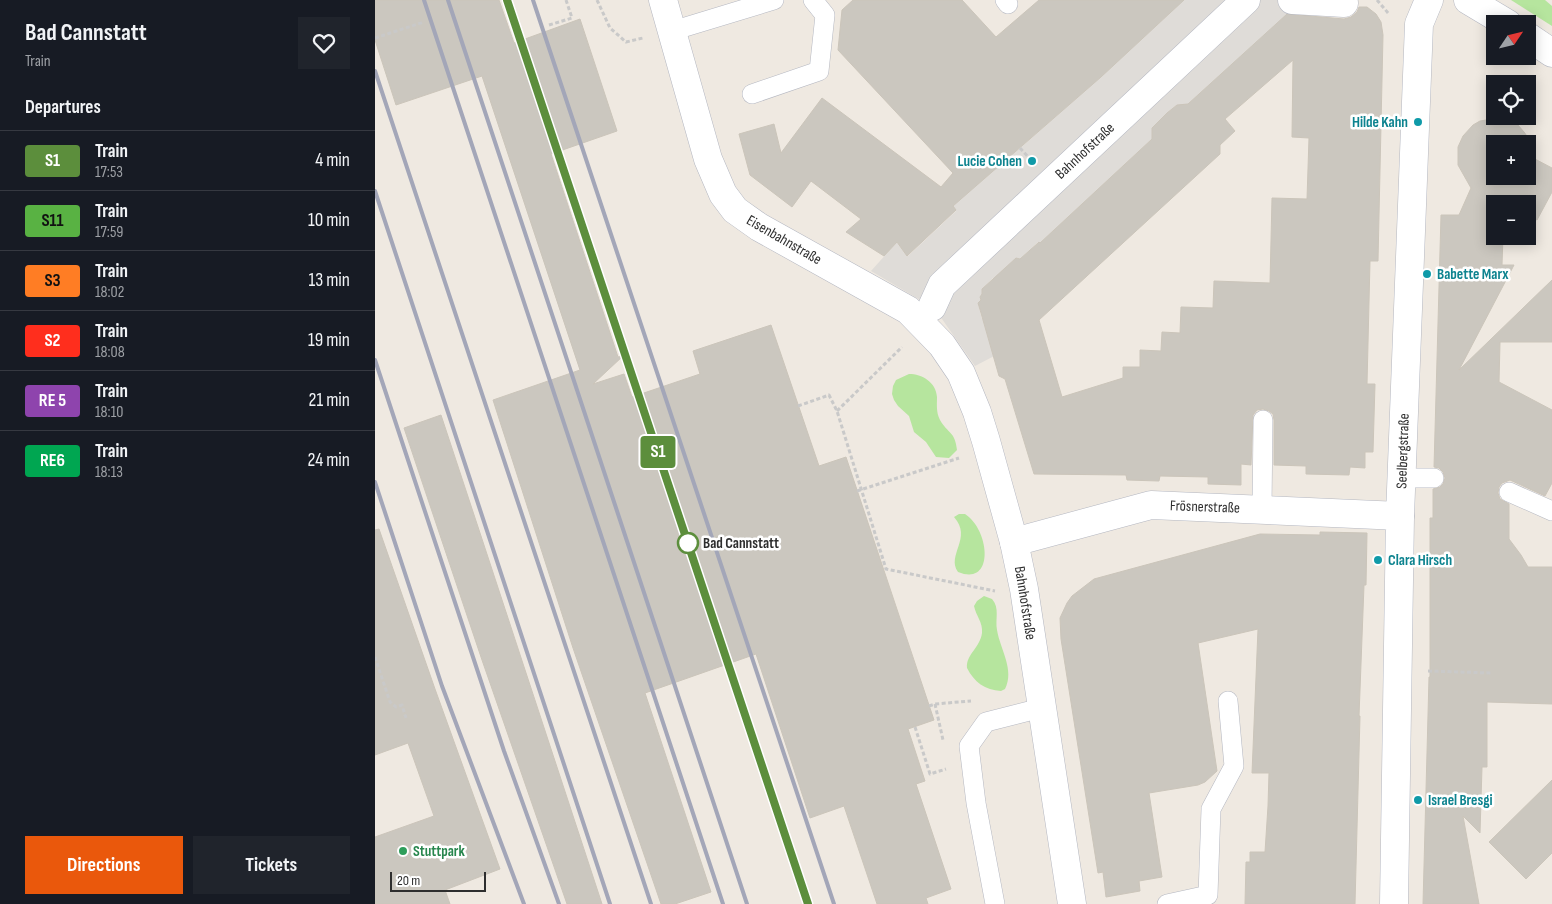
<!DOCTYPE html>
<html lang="en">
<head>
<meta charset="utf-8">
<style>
	:root { --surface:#171b24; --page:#20242c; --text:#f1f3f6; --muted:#9ea1a6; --line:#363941; --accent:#ea580c }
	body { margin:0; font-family:"Sofia Sans Condensed",sans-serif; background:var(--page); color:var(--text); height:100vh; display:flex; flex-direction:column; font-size:19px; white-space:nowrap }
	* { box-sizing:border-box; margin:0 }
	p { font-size:16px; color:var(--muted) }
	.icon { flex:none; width:28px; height:28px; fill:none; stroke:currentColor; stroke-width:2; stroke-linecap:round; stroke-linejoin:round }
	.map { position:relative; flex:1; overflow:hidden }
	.side { display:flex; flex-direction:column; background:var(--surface); width:375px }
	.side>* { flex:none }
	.badge { padding:0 10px; border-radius:4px; font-size:18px; line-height:32px }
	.needle { width:32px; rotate:55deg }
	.buttons { position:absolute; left:1111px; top:15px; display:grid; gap:10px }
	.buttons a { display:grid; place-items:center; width:50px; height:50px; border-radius:0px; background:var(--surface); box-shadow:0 2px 12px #0003; font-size:25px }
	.scale { position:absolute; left:15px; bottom:12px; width:96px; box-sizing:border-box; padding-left:5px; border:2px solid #2e2e2e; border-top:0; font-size:14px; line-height:18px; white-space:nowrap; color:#2e2e2e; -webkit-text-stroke:4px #fff; paint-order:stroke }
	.map>.badge { position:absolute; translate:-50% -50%; box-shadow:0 0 0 2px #fff }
	h2 { padding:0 25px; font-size:19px; line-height:45px }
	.round { display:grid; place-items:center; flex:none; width:52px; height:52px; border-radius:0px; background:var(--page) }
	.head { display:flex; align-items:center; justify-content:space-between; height:85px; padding:0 25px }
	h1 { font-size:24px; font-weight:700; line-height:38px }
	.primary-button { display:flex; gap:10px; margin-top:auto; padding:10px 25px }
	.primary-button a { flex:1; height:58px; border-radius:0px; background:var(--accent); color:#fff; font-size:20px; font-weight:700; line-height:58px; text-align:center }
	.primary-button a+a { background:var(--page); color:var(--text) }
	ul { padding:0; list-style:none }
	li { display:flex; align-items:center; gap:15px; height:60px; padding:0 25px; border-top:1px solid var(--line) }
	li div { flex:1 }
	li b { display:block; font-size:19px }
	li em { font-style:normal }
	li .badge { min-width:55px; font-weight:700; text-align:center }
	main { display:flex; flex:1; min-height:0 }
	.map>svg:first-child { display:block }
</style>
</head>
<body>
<main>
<section class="side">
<div class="head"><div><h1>Bad Cannstatt</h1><p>Train</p></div><a class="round"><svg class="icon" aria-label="heart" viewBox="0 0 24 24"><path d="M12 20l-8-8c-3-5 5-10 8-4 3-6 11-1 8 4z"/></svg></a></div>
<h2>Departures</h2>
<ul>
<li><span class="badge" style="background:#5c8e3c;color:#fff">S1</span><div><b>Train</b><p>17:53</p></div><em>4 min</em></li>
<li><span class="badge" style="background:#59b243;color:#111">S11</span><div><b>Train</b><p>17:59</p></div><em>10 min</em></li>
<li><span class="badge" style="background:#ff7d24;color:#111">S3</span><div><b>Train</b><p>18:02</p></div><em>13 min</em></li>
<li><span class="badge" style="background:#ff2e1d;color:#fff">S2</span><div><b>Train</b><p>18:08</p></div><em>19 min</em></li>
<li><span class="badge" style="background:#8e44ad;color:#fff">RE 5</span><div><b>Train</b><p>18:10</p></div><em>21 min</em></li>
<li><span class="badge" style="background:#00a651;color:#fff">RE6</span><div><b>Train</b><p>18:13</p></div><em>24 min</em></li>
</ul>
<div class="primary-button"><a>Directions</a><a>Tickets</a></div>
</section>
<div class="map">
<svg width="1177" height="904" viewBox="0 0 1177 904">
	<rect width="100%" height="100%" fill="#efe9e1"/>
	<g fill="#b6e59e">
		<path d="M1136 0H1170L1177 6V26Z"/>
		<path d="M534 374C547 374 561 382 562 397 562 405 561 412 565 420 573 434 580 431 582 450L574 458 561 457 551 442 539 432 534 416 523 406 519 400 517 394 518 386 521 380Z"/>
		<path d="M584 514H590C615 530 620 587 583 572 571 555 598 538 579 517Z"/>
		<path d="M609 596 617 599C625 608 620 619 622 630 625 649 640 670 630 689L626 691C610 690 599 682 592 668 591 654 605 648 607 633 608 622 601 616 599 606L602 601Z"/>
	</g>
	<path fill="#dfdcd8" d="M803 0H969L915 13 810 108 807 105H802L792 113 777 128V133L780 136 665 243 663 242 645 259 641 258 629 269 623 280 618 278 607 289V294L605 297 606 300 603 304 607 319 613 321 623 354 600 366 567 319 557 307 496 271 522 242 533 256 581 211 571 198 645 148 722 80 794 14Z"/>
	<g fill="#cbc7bf" stroke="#cbc5ba" fill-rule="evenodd">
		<path d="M0 0H124L139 43 205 19 242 131 176 154 243 357 248 356 218 384 249 374 257 397 325 374 318 351 396 325 444 466 471 457 559 720 533 729 550 781 541 784 576 889 551 898 553 904H502L469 806 435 818 381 654 270 693 336 892 300 904H286L198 648 118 400 205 370 107 76 21 105 0 40Z"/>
		<path d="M478 0H587L621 37 664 0H809L726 77 578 206 581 210 532 256 522 242 509 256 471 232 486 219 436 181 417 207 375 175 364 134 399 124 406 153 447 98 566 187 578 173 463 50 467 10Z"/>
		<path d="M984 7H992L1001 14 1006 22 1008 35 1003 261H995L992 384H1000L998 452H990V468L975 467 974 475 931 474V466L899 465V420L898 414 894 411 888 409 882 410 878 415 876 465 866 464V485L833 484V477L785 476 784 481 752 480 751 475 659 474 630 379 624 376 606 313 603 303 606 300 605 297 607 294V289L641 258 645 259 664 242 665 243 777 139V128L792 113 802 105 813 104 912 14 969 19 976 17 982 12ZM918 60 917 137 934 138 932 199 897 198 895 283 839 281 838 308 806 307 805 333 787 332 786 351 765 350V367H748V378L687 397 664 320 845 154V145L860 131 850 119Z"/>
		<path d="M1123 118 1133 120 1142 124 1149 132 1154 139 1157 147 1158 158 1177 168V192L1162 220 1152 215V204H1120V236H1128L1127 265H1139L1084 370 1177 280V342H1125L1124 382 1177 410V483L1170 496 1135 480 1127 483 1124 487 1123 493 1125 499 1134 504V539L1146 555 1153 567H1177V704L1112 702V767H1107L1105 833 1088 816 1104 904H1048L1054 677H1055V518H1058V489L1065 487 1068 484 1070 478 1068 472 1064 468 1059 467 1066 215H1084L1096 188 1083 165V147L1088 136 1098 125 1105 121ZM1120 144H1152V176H1120Z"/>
		<path d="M66 415 105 533 227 904H192L107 660 29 428Z"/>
		<path d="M4 529 60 689 125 869 70 890 75 904H0V837L59 816 33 743 0 755V530Z"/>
		<path d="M945 532 992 533 991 585H989L984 716H985L980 904H870L871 862H875V852H890L893 806 894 773H877L883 629 823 643 842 771 830 782 823 785 774 793 787 877 764 881 765 891 731 897 728 872 723 873 686 639 685 618 692 603 697 596 719 579 885 534 945 535Z"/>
		<path d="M1177 780V853L1151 879 1114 842Z"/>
	</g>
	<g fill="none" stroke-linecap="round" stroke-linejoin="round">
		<g stroke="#b4b7c1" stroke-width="20">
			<g id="service">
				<path d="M630 0 633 4"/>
				<path d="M297 31 399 0"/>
				<path d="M377 94 444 71 450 15 438 0"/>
				<path d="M1027 478H1059"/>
				<path d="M1134 492 1177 511"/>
				<path d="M887 509 888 420"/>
				<path d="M620 904 601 803 594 746 611 722 666 708"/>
				<path d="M792 904 833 895 836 809 859 766 853 701"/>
			</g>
		</g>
		<g stroke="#b4b7c1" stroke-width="29">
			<g id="pedestrian">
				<path d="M917 0 969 3"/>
				<path d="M557 307 567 285 871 0"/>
				<path d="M1025 516 1044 24 1054 0"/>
			</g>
		</g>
		<g stroke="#b4b7c1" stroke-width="29">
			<g id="minor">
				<path d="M288 0 333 159 348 194 360 210 384 227 533 310 567 345 586 373 602 412 611 441 639 542 649 589 697 904"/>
				<path d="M639 542 776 505 1025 516 1019 904"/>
			</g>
		</g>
		<g stroke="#b4b7c1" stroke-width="29">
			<g id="secondary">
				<path d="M1093 0 1133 24"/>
				<path d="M1152 36 1177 53"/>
			</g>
		</g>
		<g stroke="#c9c9c9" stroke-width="3" stroke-dasharray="4 2.5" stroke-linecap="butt">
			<path d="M222 0 235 28 251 42 268 38"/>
			<path d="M1002 0 1014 14"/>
			<path d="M174 25 197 18 191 0"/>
			<path d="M0 38 49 22"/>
			<path d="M645 148 656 160"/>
			<path d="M423 406 454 395 462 411 511 569 620 591"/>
			<path d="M462 411 527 347"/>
			<path d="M482 491 584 458"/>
			<path d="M0 657 15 702 21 707 27 705 31 718"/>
			<path d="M1053 671 1116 673"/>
			<path d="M560 704 568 740"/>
			<path d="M554 706 560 704 596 701"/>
			<path d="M540 727 555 774 571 769"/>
		</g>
		<use href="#service" stroke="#fff" stroke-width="19"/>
		<use href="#pedestrian" stroke="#fff" stroke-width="28"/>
		<use href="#minor" stroke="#fff" stroke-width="28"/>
		<use href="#secondary" stroke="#fff" stroke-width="28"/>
		<g stroke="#a3a6b8" stroke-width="4">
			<path d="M49 0 348 904"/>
			<path d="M73 0 372 904"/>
			<path d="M132 0 433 904"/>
			<path d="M158 0 459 904"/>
			<path d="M0 71 276 904"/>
			<path d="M0 191 235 904"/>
			<path d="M0 360 129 751 184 904"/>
			<path d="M0 482 67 686 149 904"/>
		</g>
	</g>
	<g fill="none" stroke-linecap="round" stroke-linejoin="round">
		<g stroke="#fff" stroke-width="11">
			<path id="line" d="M132 0 433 904"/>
		</g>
		<use href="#line" stroke="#5c8e3c" stroke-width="8"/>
	</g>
	<g fill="#0f9aa8" stroke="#fff" stroke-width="2">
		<circle cx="1043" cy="122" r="5"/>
		<circle cx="657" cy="161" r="5"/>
		<circle cx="1052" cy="274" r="5"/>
		<circle cx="1003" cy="560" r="5"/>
		<circle cx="1043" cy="800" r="5"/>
	</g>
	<circle fill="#fff" stroke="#5c8e3c" stroke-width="2.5" cx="313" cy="543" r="10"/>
	<circle fill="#2e9e5b" stroke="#fff" stroke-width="2" cx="28" cy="851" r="5"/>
	<g text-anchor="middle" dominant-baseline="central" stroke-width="5" stroke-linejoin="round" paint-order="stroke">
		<g font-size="15" font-weight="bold" fill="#0d838f" stroke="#fff" text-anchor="start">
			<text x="1033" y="122" text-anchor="end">Hilde Kahn</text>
			<text x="647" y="161" text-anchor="end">Lucie Cohen</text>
			<text x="1062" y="274">Babette Marx</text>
			<text x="1013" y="560">Clara Hirsch</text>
			<text x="1053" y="800">Israel Bresgi</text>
		</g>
		<g font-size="15" fill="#2e2e2e" stroke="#fff">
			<text transform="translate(710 151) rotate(-43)">Bahnhofstraße</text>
			<text transform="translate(409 240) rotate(30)">Eisenbahnstraße</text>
			<text transform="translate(1028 451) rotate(-88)">Seelbergstraße</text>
			<text transform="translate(830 507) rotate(2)">Frösnerstraße</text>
			<text transform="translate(650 603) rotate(81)">Bahnhofstraße</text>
		</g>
		<g font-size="15" font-weight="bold" fill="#2e2e2e" stroke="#fff" text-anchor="start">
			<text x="328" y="543">Bad Cannstatt</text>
		</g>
		<g font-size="15" font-weight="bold" fill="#27864d" stroke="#fff" text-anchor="start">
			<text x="38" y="851">Stuttpark</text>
		</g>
	</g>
</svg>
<div class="buttons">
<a><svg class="needle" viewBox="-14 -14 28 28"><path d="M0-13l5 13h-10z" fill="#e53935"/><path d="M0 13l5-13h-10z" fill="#9ea1a6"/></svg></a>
<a><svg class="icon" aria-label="locate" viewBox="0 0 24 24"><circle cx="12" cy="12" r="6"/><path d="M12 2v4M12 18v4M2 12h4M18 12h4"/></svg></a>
<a>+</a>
<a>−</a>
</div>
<div class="scale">20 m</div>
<b class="badge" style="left:283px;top:452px;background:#5c8e3c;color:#fff">S1</b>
</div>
</main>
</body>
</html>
